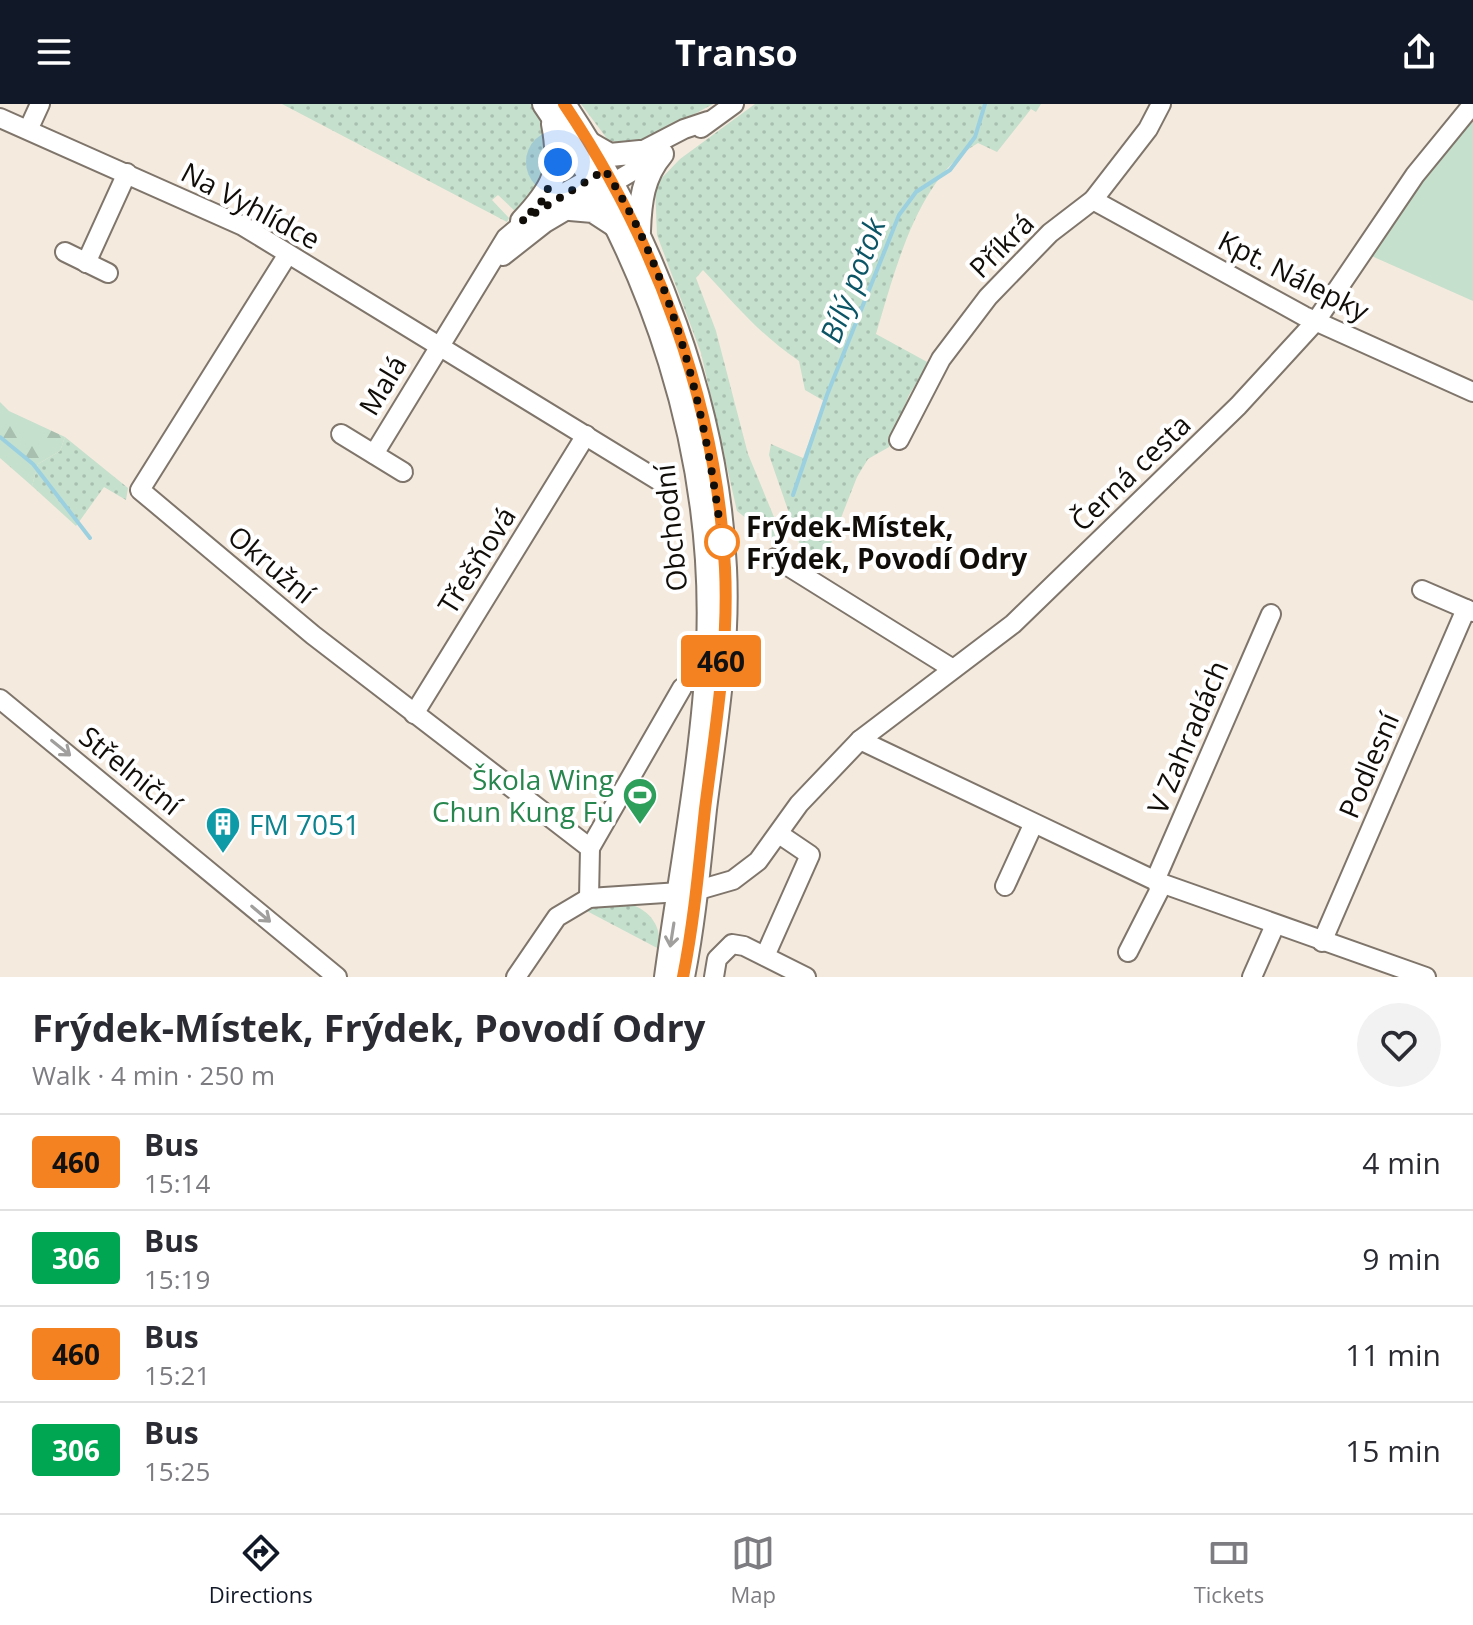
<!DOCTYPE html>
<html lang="en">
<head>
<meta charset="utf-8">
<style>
	:root { --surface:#fff; --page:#f2f2f3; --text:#2b2b33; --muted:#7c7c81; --line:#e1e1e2; --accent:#111827 }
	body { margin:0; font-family:"Open Sans",sans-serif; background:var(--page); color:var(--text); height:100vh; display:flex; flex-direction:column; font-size:30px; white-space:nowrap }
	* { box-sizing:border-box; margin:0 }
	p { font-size:26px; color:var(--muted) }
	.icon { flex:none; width:44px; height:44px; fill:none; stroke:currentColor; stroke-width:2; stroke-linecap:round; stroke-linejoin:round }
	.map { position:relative; height:873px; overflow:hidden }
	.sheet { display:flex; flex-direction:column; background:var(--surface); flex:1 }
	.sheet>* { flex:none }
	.badge { padding:0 16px; border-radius:6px; font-size:28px; line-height:52px }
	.you { position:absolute; width:40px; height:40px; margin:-20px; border:6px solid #fff; border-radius:50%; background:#1a73e8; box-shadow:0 0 0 12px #1a73e833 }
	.map>.badge { position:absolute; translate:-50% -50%; box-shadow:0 0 0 4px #fff }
	.round { display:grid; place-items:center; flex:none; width:84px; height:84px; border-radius:42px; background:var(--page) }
	.headline { display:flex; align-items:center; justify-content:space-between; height:136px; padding:0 32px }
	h1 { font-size:38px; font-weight:700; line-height:60px }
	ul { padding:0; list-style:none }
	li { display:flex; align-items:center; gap:24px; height:96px; padding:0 32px; border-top:2px solid var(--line) }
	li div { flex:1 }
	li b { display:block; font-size:30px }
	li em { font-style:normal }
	li .badge { min-width:88px; font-weight:700; text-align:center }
	header { display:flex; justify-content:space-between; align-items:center; height:104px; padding:0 32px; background:var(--accent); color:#fff; font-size:36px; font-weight:700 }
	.menu { display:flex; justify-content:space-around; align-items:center; height:112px; border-top:2px solid var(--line); background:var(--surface); font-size:22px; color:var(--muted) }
	.menu a { display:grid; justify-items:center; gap:4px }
	.menu .current { color:var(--accent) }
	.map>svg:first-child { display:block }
</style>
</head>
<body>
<header><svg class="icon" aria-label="menu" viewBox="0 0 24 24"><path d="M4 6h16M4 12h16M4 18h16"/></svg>Transo<svg class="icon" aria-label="share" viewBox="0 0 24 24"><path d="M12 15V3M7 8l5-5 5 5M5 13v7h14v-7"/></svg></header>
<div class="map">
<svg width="1473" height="873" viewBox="0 0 1473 873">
	<defs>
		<pattern id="grass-dots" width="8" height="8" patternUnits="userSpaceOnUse" patternTransform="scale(2)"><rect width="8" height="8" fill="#c5e0cd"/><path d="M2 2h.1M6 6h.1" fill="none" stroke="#a8bfaf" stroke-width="1.8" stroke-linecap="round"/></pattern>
		<pattern id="forest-firs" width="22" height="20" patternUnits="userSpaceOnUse" patternTransform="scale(2)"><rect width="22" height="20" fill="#c5e0cd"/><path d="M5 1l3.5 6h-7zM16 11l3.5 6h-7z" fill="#a8bfaf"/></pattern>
	</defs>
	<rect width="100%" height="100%" fill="#f5eade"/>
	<g fill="url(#grass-dots)">
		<path d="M282 0H535L544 15 553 63 517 109 498 91 492 96 509 114 507 118Z"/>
		<path d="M581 0H713L634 43 608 36Z"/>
		<path d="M755 0H1041L1036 8 1031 5 997 48 978 39C917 74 895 167 876 230L929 259 909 291 889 343 868 355 857 373 819 470 808 464 769 351 771 340 803 354 824 297 805 286 799 257C757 228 737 202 703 166L696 174 716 227 748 350 788 447 737 407 701 249 657 131 655 81 680 55Z"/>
		<path d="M65 333 128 384 126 396 104 383 76 422 32 382 38 360 60 347Z"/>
		<path d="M630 800C651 807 662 823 659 845L583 805Z"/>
	</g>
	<path fill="url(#forest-firs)" d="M0 298 9 307 65 333 60 347 38 360 32 382 0 354Z"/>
	<path fill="#c5e0cd" d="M1473 11V197L1367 150 1418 78Z"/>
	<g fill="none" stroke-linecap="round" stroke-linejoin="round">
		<g stroke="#9bd0e0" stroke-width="4">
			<path d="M0 333 33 360 90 434"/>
			<path d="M793 391 827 291 899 111 916 88 950 66 975 33 985 0"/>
		</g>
		<g stroke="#7f756b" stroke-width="22">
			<g id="minor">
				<path d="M0 14 243 122 666 381"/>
				<path d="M29 24 40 0"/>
				<path d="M701 24 734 0"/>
				<path d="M630 53 684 25 708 17"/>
				<path d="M1093 96 1304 212 1473 288"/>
				<path d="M65 148 108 169"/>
				<path d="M288 150 140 386 313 531 590 744"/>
				<path d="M503 152 545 119 660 51"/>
				<path d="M86 159 127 69"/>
				<path d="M341 330 403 368"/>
				<path d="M899 336 941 255 988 193 1050 129 1093 96 1148 25 1161 0"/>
				<path d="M374 350 506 134 551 96 600 69"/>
				<path d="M775 454 953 565"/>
				<path d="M1422 486 1473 508"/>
				<path d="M0 595 337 873"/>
				<path d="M414 610 586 331"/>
				<path d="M860 636 1158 778 1426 873"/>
				<path d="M1005 782 1033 721"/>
				<path d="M589 794 590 744 682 584"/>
				<path d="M1322 838 1466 505"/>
				<path d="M1128 848 1159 787 1157 772 1271 510"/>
				<path d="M765 852 810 751 779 730"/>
				<path d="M516 873 557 813 589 794 695 787 733 776 758 757 799 700 860 636 1013 520 1238 302 1316 217 1415 71 1473 0"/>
				<path d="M714 873 717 855 732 840 744 842 806 873"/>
				<path d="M1252 873 1275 821"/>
			</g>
		</g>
		<g stroke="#7f756b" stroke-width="26">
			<g id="major">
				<path d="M544 0C653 158 716 349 708 542 703 653 681 763 666 873"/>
				<path d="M564 0C655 135 717 300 725 464 729 544 715 626 705 705 699 761 694 818 683 873"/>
				<path d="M589 39 610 51 640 48"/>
				<path d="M570 105 593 107 616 122"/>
				<path d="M522 117C554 83 562 67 553 20"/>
				<path d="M639 127C640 98 643 72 662 50"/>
			</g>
		</g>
		<use href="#minor" stroke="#fff" stroke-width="18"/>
		<use href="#major" stroke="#fff" stroke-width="22"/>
	</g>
	<defs><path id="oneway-shaft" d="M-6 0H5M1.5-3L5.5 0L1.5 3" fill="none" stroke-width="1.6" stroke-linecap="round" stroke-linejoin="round" transform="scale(2)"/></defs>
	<g stroke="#a09f9d">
		<use href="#oneway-shaft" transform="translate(61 644) rotate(39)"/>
		<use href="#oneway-shaft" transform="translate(261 810) rotate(40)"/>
		<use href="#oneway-shaft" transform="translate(672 831) rotate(99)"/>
	</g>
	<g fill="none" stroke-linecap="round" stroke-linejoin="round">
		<g stroke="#fff" stroke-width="18">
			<path id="line" d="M564 0C655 135 717 300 725 464 729 544 715 626 705 705 699 761 694 818 683 873"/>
		</g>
		<use href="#line" stroke="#f58220" stroke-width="12"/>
		<path stroke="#110e0a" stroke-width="8" stroke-dasharray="0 14.4" d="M558 58 544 95 522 117 605 66C674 172 707 314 722 438"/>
	</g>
	<defs>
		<g id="stadium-pin" transform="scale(1.8)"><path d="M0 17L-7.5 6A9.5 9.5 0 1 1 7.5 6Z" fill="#2e9e5b" stroke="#fff"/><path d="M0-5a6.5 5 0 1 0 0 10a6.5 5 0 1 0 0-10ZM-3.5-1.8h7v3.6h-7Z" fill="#fff"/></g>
		<g id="building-pin" transform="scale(1.8)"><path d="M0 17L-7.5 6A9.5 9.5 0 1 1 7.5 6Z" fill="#0f9aa8" stroke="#fff"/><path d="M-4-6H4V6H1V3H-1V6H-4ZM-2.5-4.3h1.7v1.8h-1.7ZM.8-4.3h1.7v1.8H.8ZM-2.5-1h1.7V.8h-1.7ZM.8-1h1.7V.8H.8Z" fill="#fff"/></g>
	</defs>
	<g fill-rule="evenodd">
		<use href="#stadium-pin" x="640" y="691"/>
		<use href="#building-pin" x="223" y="720"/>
	</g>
	<circle fill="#fff" stroke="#f58220" stroke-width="4" cx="722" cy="438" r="16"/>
	<g text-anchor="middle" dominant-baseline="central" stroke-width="8" stroke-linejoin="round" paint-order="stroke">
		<g font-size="28" fill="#110e0a" stroke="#fff">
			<text transform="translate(251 101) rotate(28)">Na Vyhlídce</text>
			<text transform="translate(1001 141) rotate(-45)">Příkrá</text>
			<text transform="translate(1294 171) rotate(27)">Kpt. Nálepky</text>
			<text transform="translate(382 281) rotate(-59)">Malá</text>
			<text transform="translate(1130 368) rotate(-44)">Černá cesta</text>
			<text transform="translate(670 424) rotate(-96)">Obchodní</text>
			<text transform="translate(476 456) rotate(-58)">Třešňová</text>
			<text transform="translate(272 460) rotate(40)">Okružní</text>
			<text transform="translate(1187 633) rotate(-67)">V Zahradách</text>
			<text transform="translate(1368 661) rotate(-67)">Podlesní</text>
			<text transform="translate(131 666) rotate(39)">Střelniční</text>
		</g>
		<g font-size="28" font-weight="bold" fill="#110e0a" stroke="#fff" text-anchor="start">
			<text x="746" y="422">Frýdek-Místek,<tspan x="746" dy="32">Frýdek, Povodí Odry</tspan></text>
		</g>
		<g font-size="28" fill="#27864d" stroke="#fff" text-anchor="end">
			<text x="614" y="675">Škola Wing<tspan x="614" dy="32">Chun Kung Fu</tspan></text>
		</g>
		<g font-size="28" fill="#0d838f" stroke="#fff" text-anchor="start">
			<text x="249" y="720">FM 7051</text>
		</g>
		<g font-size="30" font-style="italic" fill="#0b5566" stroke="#fff">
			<text transform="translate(852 176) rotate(-69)">Bílý potok</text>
		</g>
	</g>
</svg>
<div class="you" style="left:558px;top:58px"></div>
<b class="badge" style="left:721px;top:557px;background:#f58220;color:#111">460</b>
</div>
<section class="sheet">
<div class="headline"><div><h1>Frýdek-Místek, Frýdek, Povodí Odry</h1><p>Walk · 4 min · 250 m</p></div><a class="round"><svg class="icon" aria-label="heart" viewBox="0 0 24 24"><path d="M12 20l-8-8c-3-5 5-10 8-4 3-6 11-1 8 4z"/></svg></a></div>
<ul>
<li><span class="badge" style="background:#f58220;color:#111">460</span><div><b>Bus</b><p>15:14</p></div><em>4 min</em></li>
<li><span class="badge" style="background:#00a651;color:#fff">306</span><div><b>Bus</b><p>15:19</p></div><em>9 min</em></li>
<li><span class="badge" style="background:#f58220;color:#111">460</span><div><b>Bus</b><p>15:21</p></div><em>11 min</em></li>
<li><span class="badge" style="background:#00a651;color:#fff">306</span><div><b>Bus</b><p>15:25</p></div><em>15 min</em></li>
</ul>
</section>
<nav class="menu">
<a class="current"><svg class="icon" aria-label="directions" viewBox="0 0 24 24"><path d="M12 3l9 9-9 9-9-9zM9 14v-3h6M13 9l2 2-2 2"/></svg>Directions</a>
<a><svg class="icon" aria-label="map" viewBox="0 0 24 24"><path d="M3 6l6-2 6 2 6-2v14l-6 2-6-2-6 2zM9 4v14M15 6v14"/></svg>Map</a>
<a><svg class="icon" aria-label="tickets" viewBox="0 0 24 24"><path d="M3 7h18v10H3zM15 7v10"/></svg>Tickets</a>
</nav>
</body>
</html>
